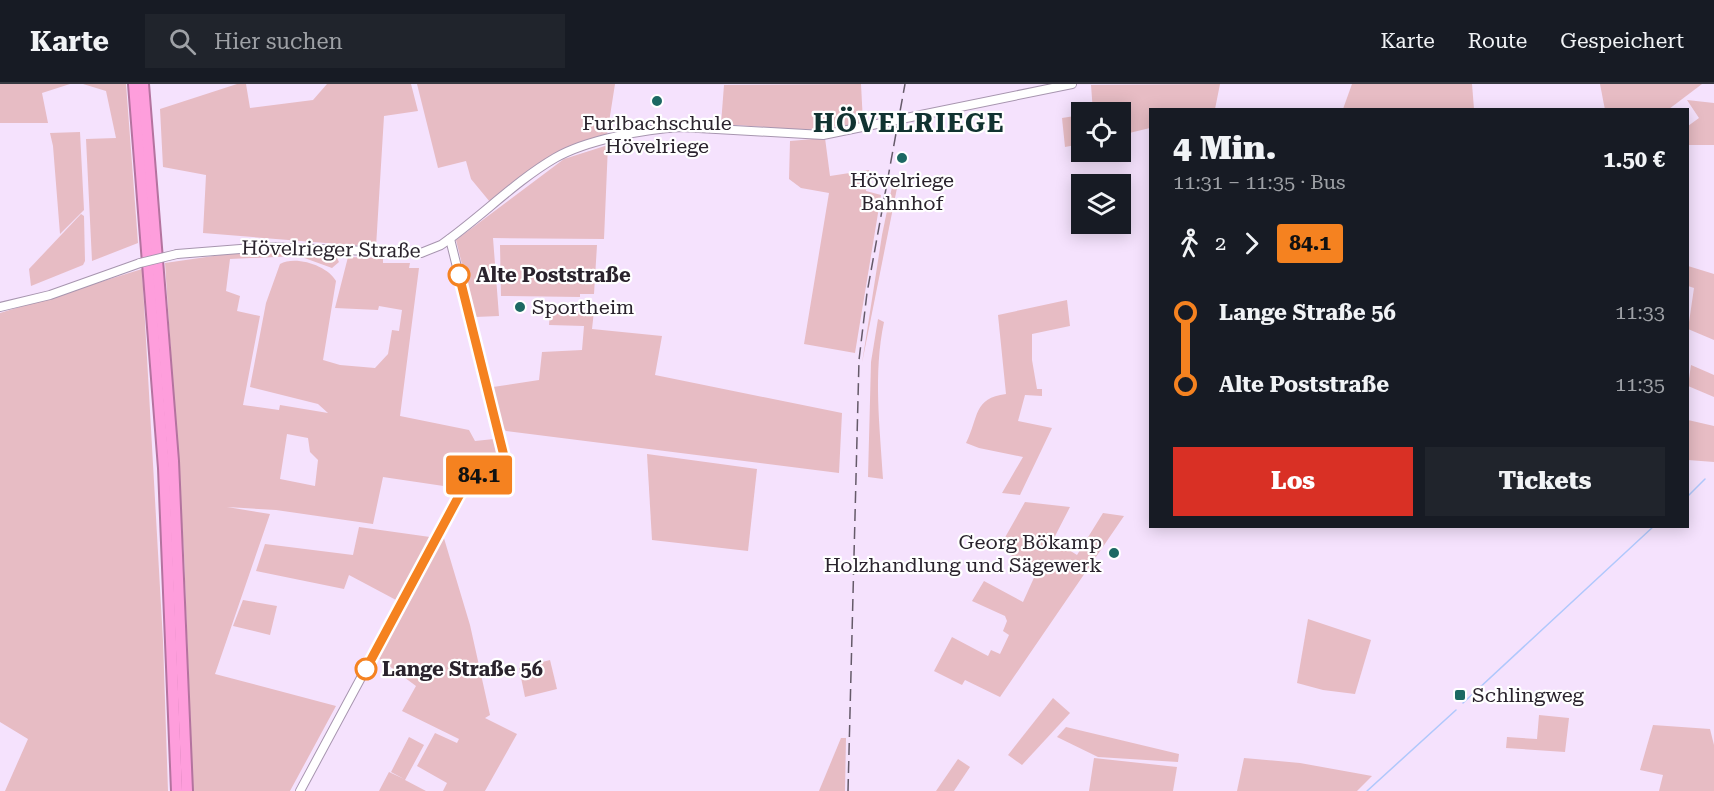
<!DOCTYPE html>
<html lang="de">
<head>
<meta charset="utf-8">
<style>
	:root { --surface:#171b24; --page:#20242c; --text:#f1f3f6; --muted:#9ea1a6; --line:#363941; --accent:#d93025 }
	body { margin:0; font-family:"Roboto Serif",serif; background:var(--page); color:var(--text); height:100vh; display:flex; flex-direction:column; font-size:22px; white-space:nowrap }
	* { box-sizing:border-box; margin:0 }
	p { font-size:20px; color:var(--muted) }
	.icon { flex:none; width:33px; height:33px; fill:none; stroke:currentColor; stroke-width:2; stroke-linecap:round; stroke-linejoin:round }
	.map { position:relative; flex:1; overflow:hidden }
	.panel { position:absolute; left:1149px; top:24px; width:540px; height:420px; display:flex; flex-direction:column; background:var(--surface); border-radius:0px; box-shadow:0 3px 15px #0003 }
	.panel>* { flex:none }
	.badge { padding:0 12px; border-radius:4px; font-size:21px; line-height:39px }
	.fabs { position:absolute; left:1071px; top:18px; display:grid; gap:12px }
	.fabs a { display:grid; place-items:center; width:60px; height:60px; border-radius:0px; background:var(--surface); box-shadow:0 3px 15px #0003; font-size:30px }
	.map>.badge { position:absolute; translate:-50% -50%; box-shadow:0 0 0 3px #fff }
	.legs { display:flex; align-items:center; gap:9px; height:66px; padding:0 24px; font-size:20px }
	.legs p { margin-inline-start:auto }
	.head { display:flex; align-items:center; justify-content:space-between; height:102px; padding:0 24px }
	h1 { font-size:33px; font-weight:800; line-height:45px }
	.primary-button { display:flex; gap:12px; margin-top:auto; padding:12px 24px }
	.primary-button a { flex:1; height:69px; border-radius:0px; background:var(--accent); color:#fff; font-size:24px; font-weight:800; line-height:69px; text-align:center }
	.primary-button a+a { background:var(--page); color:var(--text) }
	ul { padding:0 24px; list-style:none }
	li { display:flex; align-items:center; gap:21px; height:72px; font-size:22px }
	li i { display:grid; place-items:center; width:9px; height:100%; margin:0 8px; background:currentColor }
	li i::after { content:''; width:15px; height:15px; margin:-8px; border:4px solid; border-radius:50%; background:var(--surface) }
	li p { margin-inline-start:auto }
	li:first-child i { background:linear-gradient(#0000 50%,currentColor 0) }
	li:last-child i { background:linear-gradient(currentColor 50%,#0000 0) }
	header { display:flex; align-items:center; gap:36px; box-sizing:border-box; height:84px; padding:0 30px; background:var(--surface); border-bottom:2px solid var(--line) }
	header strong { font-size:28px }
	nav { display:flex; gap:33px; margin-inline-start:auto; font-size:21px }
	.search { width:420px; height:54px; background:var(--page); display:flex; align-items:center; gap:15px; box-sizing:border-box; padding:0 21px; border-radius:0px; color:var(--muted); font-size:22px }
	.map>svg:first-child { display:block }
</style>
</head>
<body>
<header>
<strong>Karte</strong>
<div class="search"><svg class="icon" aria-label="search" viewBox="0 0 24 24"><circle cx="10" cy="10" r="6"/><path d="M15 15l6 6"/></svg>Hier suchen</div>
<nav><a>Karte</a><a>Route</a><a>Gespeichert</a></nav>
</header>
<div class="map">
<svg width="1714" height="707" viewBox="0 0 1714 707">
	<rect width="100%" height="100%" fill="#f5e2fd"/>
	<g fill="#e7bcc4" fill-rule="evenodd">
		<path d="M0 0H70L42 9 48 39H0Z"/>
		<path d="M83 0H126L138 159 92 177 86 55 116 54 106 7Z"/>
		<path d="M237 0H246L250 24 313 16 327 0H411L418 27 384 32 376 163 203 149 206 91 163 83 160 25Z"/>
		<path d="M417 0H615L607 51 560 66 490 118 471 95 466 77 438 84Z"/>
		<path d="M861 0 863 39 806 46 721 40 724 1Z"/>
		<path d="M1220 0 1215 25 1150 26V44L1121 51 1120 28H1093L1091 1Z"/>
		<path d="M1352 0H1472L1474 25H1343Z"/>
		<path d="M1600 0H1702L1669 25 1605 26Z"/>
		<path d="M1687 16 1714 19V61H1688V42L1699 34Z"/>
		<path d="M1081 31V60L1065 63 1062 34Z"/>
		<path d="M80 48 84 126 60 150 53 62 50 49Z"/>
		<path d="M825 54 830 92 869 86 866 107 881 111 855 269 804 260 829 109 801 104 789 95 790 57Z"/>
		<path d="M608 61 604 155 493 154 499 232 475 233 456 156 564 75Z"/>
		<path d="M893 98 898 99 862 279 882 151Z"/>
		<path d="M81 130 84 132 85 177 83 181 31 202 29 185Z"/>
		<path d="M500 161H597L594 210H580V213L501 212Z"/>
		<path d="M241 168 336 172 339 178 332 184 299 172 230 175 226 207 240 212 237 227 260 232 243 321 279 326 280 321 328 329 318 320 250 303 266 219 280 180C296 171 328 182 336 197L323 276 340 281 375 284 388 270 392 246 399 247 402 226 379 222 378 226 335 224 348 173 383 174V179H410L409 184H419L400 332 469 346 475 357 494 355 496 368 494 375 472 388 457 404 383 393 373 440 276 426 227 423 270 430 215 590 336 622 290 707H193L184 471 165 179ZM287 350 308 354 310 368 318 376 315 402 280 395Z"/>
		<path d="M1688 182 1714 190V256L1688 245 1694 204 1688 202Z"/>
		<path d="M142 185 163 557 168 707H5L28 655 0 638V229Z"/>
		<path d="M1067 216 1070 242 1032 250V276L1037 305H1042V312L1025 311 1018 337 1052 344 1020 411 1002 409 1023 373 979 364 966 359C979 333 973 314 1006 310L998 231Z"/>
		<path d="M550 227H594L592 245 662 252 655 291 842 329 839 389 506 347 503 344 493 303 539 296 542 268 582 266 584 242 549 241Z"/>
		<path d="M878 235 884 238C873 290 880 343 883 395L868 393 871 278Z"/>
		<path d="M1691 281 1714 291V313L1688 302Z"/>
		<path d="M1688 336 1714 342V378L1688 376Z"/>
		<path d="M647 370 757 385 748 467 652 456Z"/>
		<path d="M1025 418 1070 423 1053 456 1077 471 1103 429 1124 432 1000 613 965 596 962 601 934 587 952 553 988 572 991 566 1000 570 1009 551 1003 547 1007 537 1005 532 972 517 984 497 1023 518 1037 487 999 464Z"/>
		<path d="M359 443 430 453 396 516 349 491 344 505 256 487 265 460 353 471Z"/>
		<path d="M443 451 470 541 490 631 485 634 517 650 485 707H443L447 699 417 682 435 649 457 659 459 655 402 627 416 602 377 573Z"/>
		<path d="M243 516 277 522 270 551 233 542Z"/>
		<path d="M1308 535 1371 556 1355 610 1323 606 1297 599Z"/>
		<path d="M550 576 557 605 525 613 519 584Z"/>
		<path d="M1053 614 1070 629 1022 681 1008 671Z"/>
		<path d="M1539 631 1569 634 1565 668 1506 664 1507 653 1537 655Z"/>
		<path d="M1653 641 1710 645 1714 661V707H1659L1663 691 1640 686Z"/>
		<path d="M1066 643 1179 670 1178 678 1098 673 1057 653Z"/>
		<path d="M409 653 424 661 405 696 426 707H379L389 688 404 695 391 688Z"/>
		<path d="M841 654H846L845 707H819Z"/>
		<path d="M1094 674 1177 683 1173 707H1089Z"/>
		<path d="M1244 674 1300 679 1372 692 1357 707H1237Z"/>
		<path d="M958 675 970 683 954 707H936Z"/>
	</g>
	<g fill="none" stroke-linecap="round" stroke-linejoin="round">
		<g stroke="#b0c8fc" stroke-width="1.5">
			<path d="M1688 412 1705 395"/>
			<path d="M1463 619 1654 442"/>
			<path d="M1367 707 1456 626"/>
		</g>
		<g stroke="#a795af" stroke-width="10">
			<g id="secondary">
				<path d="M177 170 265 163 421 169 441 161C480 134 514 98 555 74 586 56 645 45 681 43L823 51 1072 0"/>
				<path d="M0 223 50 211 140 179"/>
				<path d="M300 707 460 410 483 387 506 380 450 155"/>
			</g>
		</g>
		<g stroke="#b4739f" stroke-width="14">
			<g id="highway">
				<path d="M134 0 164 384 177 707"/>
				<path d="M143 0 173 377 187 707"/>
			</g>
		</g>
		<use href="#secondary" stroke="#fff" stroke-width="8"/>
		<use href="#highway" stroke="#fe9edc" stroke-width="10"/>
		<path stroke="#655a69" stroke-width="1.5" stroke-dasharray="12 6" stroke-linecap="butt" d="M848 707 859 276 867 209 905 0"/>
		<g stroke="#a795af" stroke-width="10" stroke-linecap="butt">
			<path id="secondary-bridge" d="M140 179 177 170"/>
		</g>
		<use href="#secondary-bridge" stroke="#fff" stroke-width="8"/>
	</g>
	<g fill="none" stroke-linecap="round" stroke-linejoin="round">
		<g stroke="#fff" stroke-width="14">
			<path id="line-1" d="M366 585 460 410 483 387 506 380 459 191"/>
		</g>
		<use href="#line-1" stroke="#f58220" stroke-width="9"/>
	</g>
	<g fill="#1c6863" stroke="#fff" stroke-width="2">
		<circle cx="657" cy="17" r="6"/>
		<circle cx="902" cy="74" r="6"/>
		<circle cx="520" cy="223" r="6"/>
		<circle cx="1114" cy="469" r="6"/>
		<rect x="1454" y="605" width="12" height="12" rx="3"/>
	</g>
	<g fill="#fff" stroke="#f58220" stroke-width="3">
		<circle cx="459" cy="191" r="10"/>
		<circle cx="366" cy="585" r="10"/>
	</g>
	<g text-anchor="middle" dominant-baseline="central" stroke-width="4.5" stroke-linejoin="round" paint-order="stroke">
		<g font-size="20" fill="#2a232d" stroke="#fff">
			<text x="657" y="39">Furlbachschule<tspan x="657" dy="23">Hövelriege</tspan></text>
			<text x="902" y="96">Hövelriege<tspan x="902" dy="23">Bahnhof</tspan></text>
			<text x="532" y="223" text-anchor="start">Sportheim</text>
			<text x="1102" y="458" text-anchor="end">Georg Bökamp<tspan x="1102" dy="23">Holzhandlung und Sägewerk</tspan></text>
			<text x="1472" y="611" text-anchor="start">Schlingweg</text>
		</g>
		<g font-size="20" fill="#2a232d" stroke="#fff">
			<text transform="translate(331 165) rotate(1)">Hövelrieger Straße</text>
		</g>
		<g font-size="20" font-weight="bold" fill="#2a232d" stroke="#fff" text-anchor="start">
			<text x="476" y="191">Alte Poststraße</text>
			<text x="382" y="585">Lange Straße 56</text>
		</g>
		<g font-size="26" font-weight="bold" letter-spacing="1.5" fill="#113331" stroke="#fff">
			<text x="909" y="39">HÖVELRIEGE</text>
		</g>
	</g>
</svg>
<div class="fabs">
<a><svg class="icon" aria-label="locate" viewBox="0 0 24 24"><circle cx="12" cy="12" r="6"/><path d="M12 2v4M12 18v4M2 12h4M18 12h4"/></svg></a>
<a><svg class="icon" aria-label="layers" viewBox="0 0 24 24"><path d="M12 4l9 5-9 5-9-5zM3 14l9 5 9-5"/></svg></a>
</div>
<b class="badge" style="left:479px;top:391px;background:#f58220;color:#111">84.1</b>
<section class="panel">
<div class="head"><div><h1>4 Min.</h1><p>11:31 – 11:35 · Bus</p></div><b>1.50 €</b></div>
<div class="legs"><svg class="icon" aria-label="walk" viewBox="0 0 24 24"><circle cx="13" cy="4" r="2"/><path d="M13 8l-2 6 4 7M11 14l-3 7M7 12l3-4h3l4 4"/></svg>2<svg class="icon" aria-label="forward" viewBox="0 0 24 24"><path d="M9 5l7 7-7 7"/></svg><b class="badge" style="background:#f58220;color:#111">84.1</b></div>
<ul>
<li><i style="color:#f58220"></i><b>Lange Straße 56</b><p>11:33</p></li>
<li><i style="color:#f58220"></i><b>Alte Poststraße</b><p>11:35</p></li>
</ul>
<div class="primary-button"><a>Los</a><a>Tickets</a></div>
</section>
</div>
</body>
</html>
